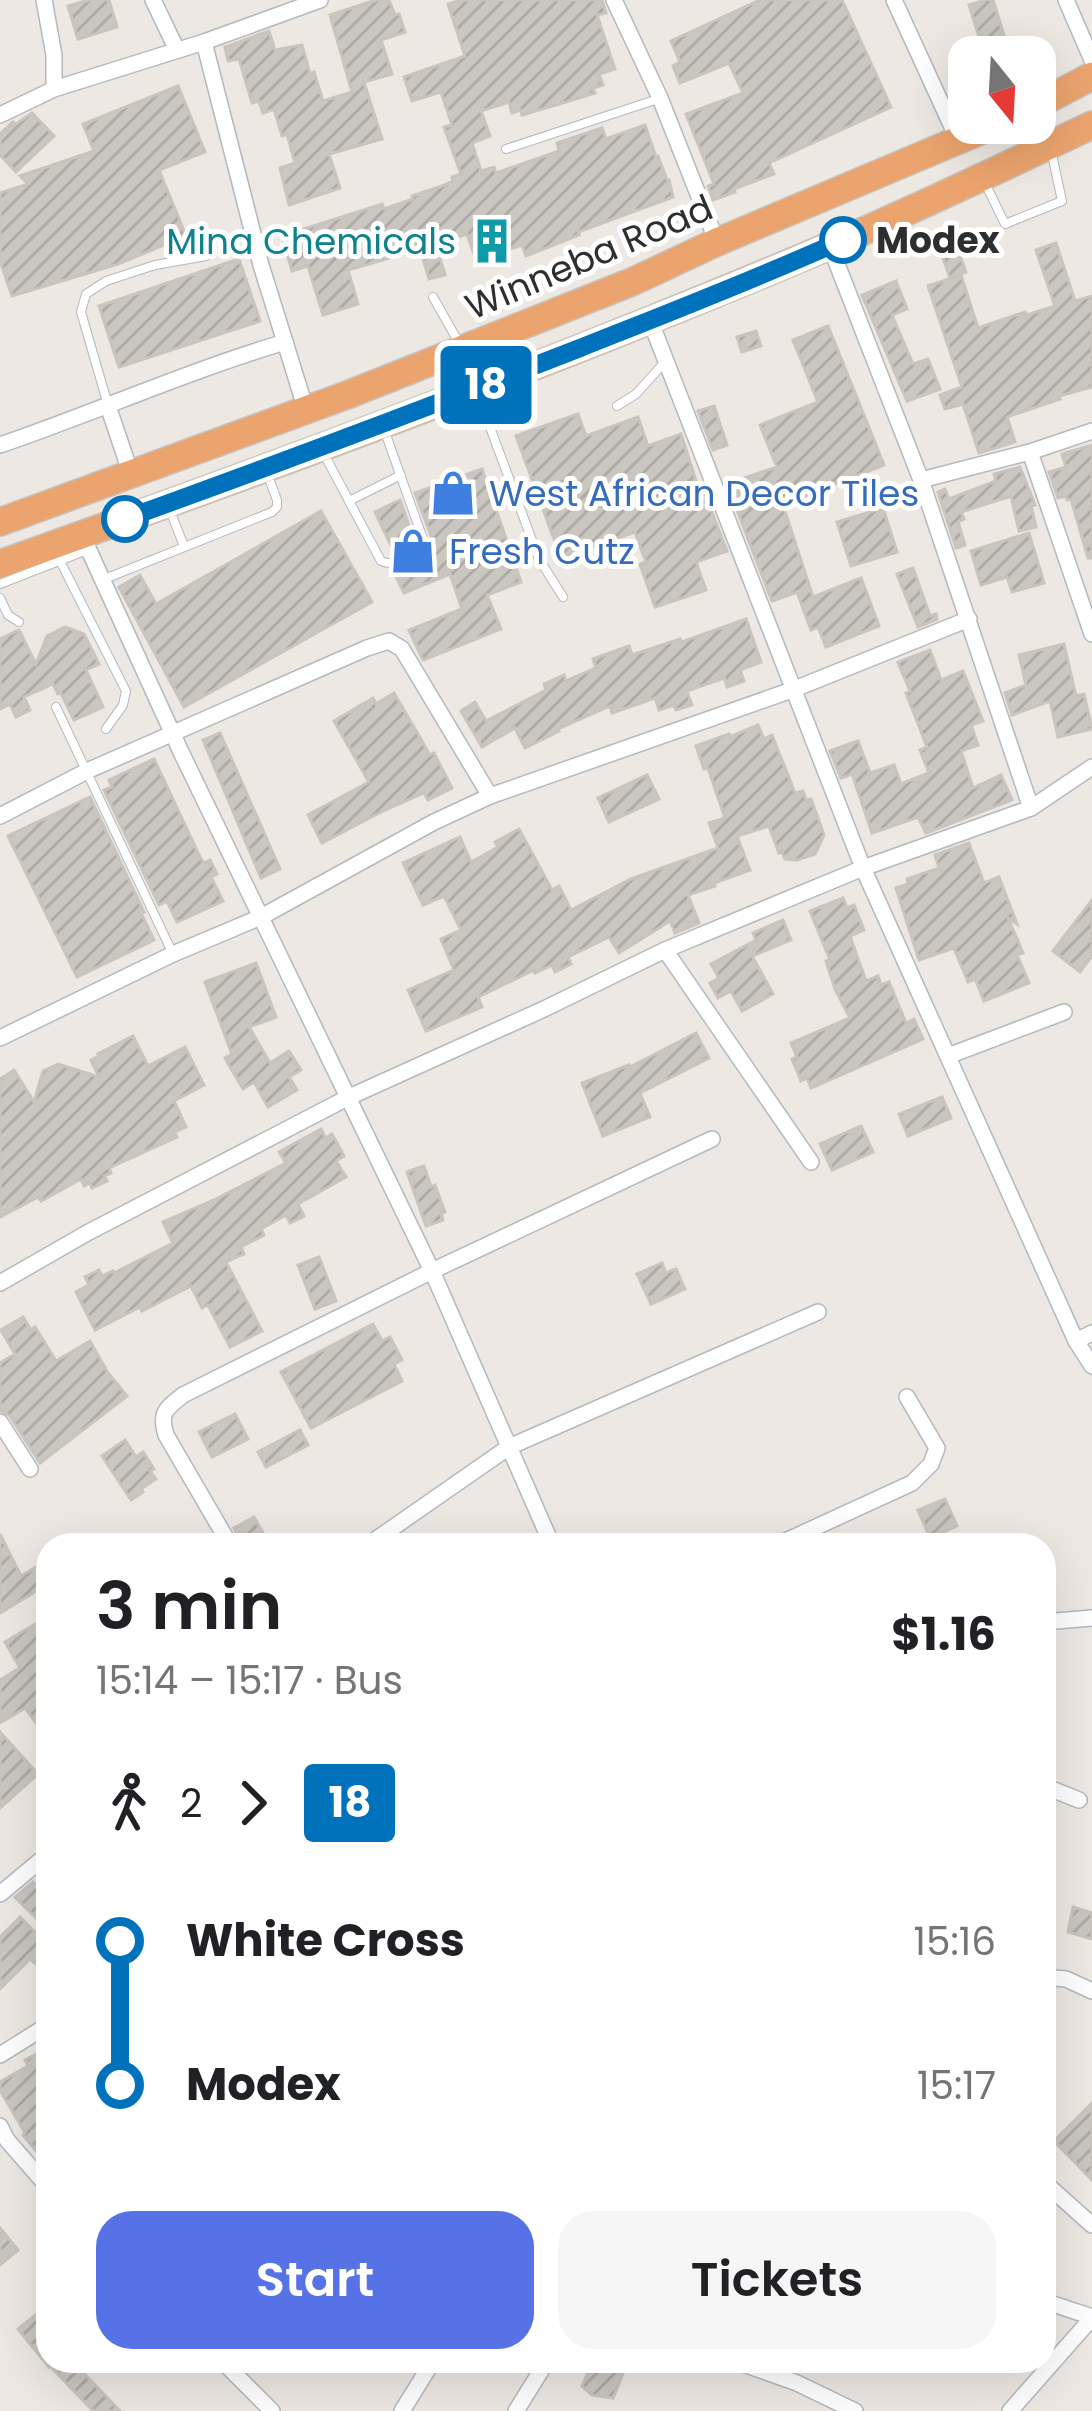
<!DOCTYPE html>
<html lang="en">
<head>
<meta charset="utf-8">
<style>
	:root { --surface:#fff; --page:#f6f6f6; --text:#202124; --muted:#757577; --accent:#5772e6 }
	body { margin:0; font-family:Poppins,sans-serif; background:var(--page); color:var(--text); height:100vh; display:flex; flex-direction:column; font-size:45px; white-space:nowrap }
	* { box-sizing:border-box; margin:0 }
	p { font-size:39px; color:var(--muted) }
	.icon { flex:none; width:66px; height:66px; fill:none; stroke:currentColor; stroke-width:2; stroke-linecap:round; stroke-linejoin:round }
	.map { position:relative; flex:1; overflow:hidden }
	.details { position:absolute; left:36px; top:1533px; width:1020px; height:840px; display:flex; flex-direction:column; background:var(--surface); border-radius:36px; box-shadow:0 12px 48px #0002 }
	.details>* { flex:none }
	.badge { padding:0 24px; border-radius:9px; font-size:42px; line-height:78px }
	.needle { width:78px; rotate:162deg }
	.tools { position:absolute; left:948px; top:36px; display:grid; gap:24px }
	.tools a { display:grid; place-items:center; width:108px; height:108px; border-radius:24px; background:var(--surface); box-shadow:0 12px 48px #0002; font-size:60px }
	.map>.badge { position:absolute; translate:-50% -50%; box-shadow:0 0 0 6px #fff }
	.legs { display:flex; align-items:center; gap:18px; height:132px; padding:0 60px; font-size:39px }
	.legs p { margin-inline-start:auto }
	.summary { display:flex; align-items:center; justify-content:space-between; height:204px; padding:0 60px }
	h1 { font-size:66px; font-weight:600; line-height:90px }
	.primary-button { display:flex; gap:24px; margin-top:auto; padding:24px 60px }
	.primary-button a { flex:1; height:138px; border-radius:36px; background:var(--accent); color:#fff; font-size:48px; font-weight:600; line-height:138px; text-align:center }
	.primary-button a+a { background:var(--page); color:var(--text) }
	ul { padding:0 60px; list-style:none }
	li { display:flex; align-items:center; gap:42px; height:144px; font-size:45px }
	li i { display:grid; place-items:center; width:18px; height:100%; margin:0 15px; background:currentColor }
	li i::after { content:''; width:30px; height:30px; margin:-15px; border:9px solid; border-radius:50%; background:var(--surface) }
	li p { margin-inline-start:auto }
	li:first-child i { background:linear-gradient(#0000 50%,currentColor 0) }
	li:last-child i { background:linear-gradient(currentColor 50%,#0000 0) }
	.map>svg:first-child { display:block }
</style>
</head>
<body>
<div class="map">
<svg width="1092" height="2411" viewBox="0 0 1092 2411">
	<defs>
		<pattern id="building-hatch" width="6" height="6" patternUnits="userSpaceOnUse" patternTransform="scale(3)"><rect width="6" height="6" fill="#cac6c0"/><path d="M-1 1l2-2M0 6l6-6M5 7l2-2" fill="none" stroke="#aeaaa5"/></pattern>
	</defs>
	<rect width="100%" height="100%" fill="#ede8e2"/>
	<g fill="url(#building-hatch)" stroke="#c9c4bc" stroke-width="3">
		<path d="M89 0H109L117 27 78 39 68 6Z"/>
		<path d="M376 0H389L395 15 399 14 405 32 381 40 392 74 364 82 382 139 329 154 340 188 289 205 280 168 295 163 287 134 282 136 274 109 263 113 259 101 252 103 239 59 228 61 225 47 269 31 275 50 302 45 310 74 314 72 323 101 352 92 330 15Z"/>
		<path d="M462 0H602L606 13 597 15 615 69 599 74 603 85 593 88 595 93 569 101 522 115 521 110 512 113 509 102 481 111 490 136 472 143 481 171 494 167 496 173 559 151 557 143 602 128 606 139 645 125 656 157 658 156 667 180H669L673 197 578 232 579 235 526 256 522 245 476 260 467 234 436 245 445 275 429 279 420 249 348 270 358 304 323 315 308 266 292 271 282 236 382 204 384 209 413 199 412 196 442 186 453 181 452 177 461 174 444 127 452 125 441 92 412 101 404 77 465 56 448 4Z"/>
		<path d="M760 0H842L891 107 769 163 774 174 734 189 735 192 713 200 708 186 714 184 686 114 743 93 729 63 680 83 673 66 680 62 671 41Z"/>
		<path d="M985 0H993L1004 35 981 43 969 5Z"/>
		<path d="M178 86 205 152 159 170 186 236 118 264 12 296 0 261V193L28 184 20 176 94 151 83 124Z"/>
		<path d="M32 113 54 136 16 172 0 155V134L13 122 16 124Z"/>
		<path d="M952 233 966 272 950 278 936 239Z"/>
		<path d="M1056 243 1075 301 1092 296V387L1059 396 1060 399 1007 417 1015 442 979 453 963 404 945 409 940 395 962 387 928 286 961 275 978 328 1025 312 1027 315 1055 306 1036 250Z"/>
		<path d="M239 259 260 321 119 367 99 306Z"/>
		<path d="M896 281 907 309 892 315 913 364 928 359 940 389 907 401 862 295Z"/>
		<path d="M828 326 884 465 783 505 813 597 861 578 879 626 826 647 818 627 811 630 797 592 772 601 727 484 777 467 760 425 818 402 793 340Z"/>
		<path d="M756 331 761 346 742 352 737 337Z"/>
		<path d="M714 406 727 445 713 450 698 411Z"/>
		<path d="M578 414 586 436 638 417 648 446 681 434 700 493 704 492 727 551 696 562 706 590 655 607 640 564 646 562 635 532 561 558 516 436Z"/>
		<path d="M1092 445V558H1088L1071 499 1067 500 1066 496 1058 498 1049 472 1066 467 1062 454Z"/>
		<path d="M1020 467 1035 505 1031 506 1036 527 1019 531 1011 496 961 512 964 519 958 522 965 545 956 548 938 492 945 489 949 499 996 481 994 474Z"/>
		<path d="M482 469 521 582 487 595 501 629 423 660 409 630 462 609 450 574 404 593 394 572 418 562 430 547 431 536 415 493Z"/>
		<path d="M400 500 414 539 408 549 395 554 375 512Z"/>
		<path d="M883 508 897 552 851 566 837 522Z"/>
		<path d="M321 511 372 602 184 707 119 587 140 575 156 604Z"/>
		<path d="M1029 533 1044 583 1012 592 1007 577 981 585 971 551Z"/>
		<path d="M913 568 930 616 936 614 937 619 918 627 897 574Z"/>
		<path d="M746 619 761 662 740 670 744 681 727 687 724 678 687 691 692 705 676 710 674 705 659 710 655 698 612 713 610 706 558 729 559 731 525 748 515 728 482 747 461 711 475 702 486 721 546 690 544 684 564 675 566 681 596 668 593 659 629 646 632 655 680 639 682 642Z"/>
		<path d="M65 627 84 634 99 664 86 670 103 707 74 720 61 693 58 694 53 684 24 697 30 710 16 717 10 704 0 709V639L19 630 36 664 47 636Z"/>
		<path d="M1064 644 1076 696 1084 694 1092 729 1058 737 1050 701 1012 715 1005 693 1026 685 1019 655Z"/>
		<path d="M930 650 941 680 963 671 983 721 971 725 978 745 961 751 973 788 1001 775 1012 800 926 833 918 817 872 833 852 774 841 778 830 751 858 741 870 773 894 765 901 784 929 773 920 750 927 747 906 693 910 691 898 662Z"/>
		<path d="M394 693 430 755 434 753 452 788 428 800 424 793 381 812 322 843 308 815 369 782 334 721 373 698 376 704Z"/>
		<path d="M758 725 764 739 772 735 795 793 803 791 806 800 811 799 824 835 815 854 797 860 785 859 782 852 779 853 769 826 737 836 750 870 714 883 715 886 688 895 699 923 675 933 670 921 619 953 609 937 568 957 571 964 555 972 552 965 535 973 534 970 478 997 482 1007 426 1031 408 990 454 970 441 939 461 930 444 896 423 905 403 863 460 837 471 862 498 847 495 842 519 829 552 890 559 886 571 910 631 879 718 848 709 823 725 818 708 768 704 769 696 746 729 734 730 737Z"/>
		<path d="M220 733 280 869 261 878 203 740Z"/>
		<path d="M154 759 200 857 204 863 210 860 217 874 211 877 223 901 177 922 167 901 159 905 104 790 112 787 109 780Z"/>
		<path d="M647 775 659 799 609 822 598 798Z"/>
		<path d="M90 797 144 912 141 913 154 940 77 977 8 836Z"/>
		<path d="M969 843 984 883 999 877 1017 924 1008 918 1023 953 1017 955 1029 983 984 1001 975 979 968 982 954 948 919 960 896 888 908 884 907 879 939 868 935 855Z"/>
		<path d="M843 898 847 908 854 905 864 930 850 936 866 981 878 976 881 985 889 982 906 1023 914 1019 923 1039 811 1088 807 1078 801 1081 792 1059 797 1057 791 1043 850 1018 835 989 826 961 830 960 810 911Z"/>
		<path d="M1092 900V956L1080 972 1053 951Z"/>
		<path d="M783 920 791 940 752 956 773 994 742 1011 731 991 718 998 710 983 719 978 711 964 756 940 753 933Z"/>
		<path d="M256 963 276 1017 249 1027 270 1063 289 1051 301 1070 289 1077 297 1090 268 1107 254 1082 243 1089 225 1058 232 1054 205 982Z"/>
		<path d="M696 1033 709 1058 640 1093 650 1117 603 1136 582 1083 629 1065 630 1067Z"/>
		<path d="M133 1036 148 1066 185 1047 204 1085 174 1101 186 1127 174 1132 177 1137 109 1168 111 1173 104 1176 107 1181 92 1188 90 1183 84 1186 81 1179 41 1201 38 1197 0 1217V1079L14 1070 34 1102 43 1071 58 1064 99 1077 91 1060 99 1056 98 1054Z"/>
		<path d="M942 1097 951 1118 908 1136 899 1114Z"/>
		<path d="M861 1126 873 1152 832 1170 820 1144Z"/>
		<path d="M321 1129 326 1138 332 1134 344 1156 336 1161 346 1177 298 1204 304 1216 290 1223 286 1215 261 1229 264 1235 241 1247 244 1254 226 1262 262 1331 230 1347 208 1305 202 1308 191 1286 142 1311 140 1307 95 1330 76 1292 89 1285 85 1277 99 1270 102 1276 113 1271 114 1273 173 1243 163 1222 218 1198 286 1163 279 1152Z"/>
		<path d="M424 1166 431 1187 435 1185 445 1212 441 1214 443 1220 426 1226 407 1172Z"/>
		<path d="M319 1257 336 1301 315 1309 298 1265Z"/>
		<path d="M662 1263 666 1273 676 1269 685 1289 651 1304 637 1274Z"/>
		<path d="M23 1317 31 1330 35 1327 56 1361 90 1341 108 1373 127 1396 40 1463 10 1416 0 1410V1363L15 1354 1 1330Z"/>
		<path d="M373 1324 382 1341 390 1337 402 1360 394 1364 402 1381 311 1428 281 1372Z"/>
		<path d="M235 1414 248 1439 212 1457 199 1432Z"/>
		<path d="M300 1430 308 1445 266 1467 258 1452Z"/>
		<path d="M125 1440 136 1457 143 1452 154 1469 150 1471 156 1479 141 1489 143 1492 131 1500 102 1456Z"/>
		<path d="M945 1499 957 1526 930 1538 918 1510Z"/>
		<path d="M254 1517 270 1545H242L234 1528Z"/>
		<path d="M0 1534 21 1576 48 1560V1584L0 1613Z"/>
		<path d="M37 1623 48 1641V1739L25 1708 0 1723V1680L20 1668 5 1642Z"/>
		<path d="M0 1732 38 1774 0 1808Z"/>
		<path d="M33 1882 48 1896V1906L36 1918 15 1897Z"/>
		<path d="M1073 1907 1092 1913V1939L1068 1932Z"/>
		<path d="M20 1917 48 1945V1975L30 1959 0 1989V1937Z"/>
		<path d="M48 2048V2165L23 2135 25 2133 0 2090V2082L28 2066 25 2060Z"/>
		<path d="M1092 2103V2180L1054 2141Z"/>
		<path d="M0 2228 18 2250 0 2265Z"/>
		<path d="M48 2305V2361H72L120 2411H93L48 2364V2366L18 2329Z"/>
		<path d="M576 2361H628L613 2398 592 2395 582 2386 589 2370Z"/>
	</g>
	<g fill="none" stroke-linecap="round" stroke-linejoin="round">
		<g stroke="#b5b8c0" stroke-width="10">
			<g id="lane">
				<path d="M979 57 1024 42 1029 45 1035 57"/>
				<path d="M1035 58 1051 90"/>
				<path d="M969 60 964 64 969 83"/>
				<path d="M506 149 658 99"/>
				<path d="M985 183 1005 224 1062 201 1051 150"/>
				<path d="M433 297 459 343"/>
				<path d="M478 395 539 559 563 597"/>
				<path d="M108 405 81 312 86 294 106 281 155 265 206 256"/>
				<path d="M617 406 636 394 664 363"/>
				<path d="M324 454 381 561C396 568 422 556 423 539L385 432"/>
				<path d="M349 501 401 475"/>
				<path d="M169 508 184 546"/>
				<path d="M60 561 126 691 123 705 106 729"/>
				<path d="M102 580 272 512 277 507V500L268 476"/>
				<path d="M0 584 87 550"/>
				<path d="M0 598 8 615 19 622"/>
				<path d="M56 707 173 954"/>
			</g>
		</g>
		<g stroke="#b5b8c0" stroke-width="18">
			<g id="street">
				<path d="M44 0 54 55V89"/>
				<path d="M153 0 177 50"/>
				<path d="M614 0 660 98 717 242"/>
				<path d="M894 0 959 142"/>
				<path d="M1066 0 1092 60"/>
				<path d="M0 115 54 89 204 42 320 0"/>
				<path d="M830 246 921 480 1031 808"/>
				<path d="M650 320 863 868 1076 1341 1092 1333"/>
				<path d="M285 342 306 410"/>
				<path d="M108 406 131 474"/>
				<path d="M0 445C96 412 188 371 285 342L261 265 204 42"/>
				<path d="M1030 452 1092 431"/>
				<path d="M921 480 1030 452 1092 634"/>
				<path d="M82 535 181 752 432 1271 552 1545"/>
				<path d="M0 816 87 771 367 648 389 641 402 649 490 796"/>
				<path d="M665 950 811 1162"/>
				<path d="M0 1038 173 954 261 917 434 822 490 796 792 690 969 619"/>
				<path d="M948 1056 1064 1012"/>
				<path d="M0 1283 87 1233 347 1098 544 1009 665 950 863 868 1031 808 1092 767"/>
				<path d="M1076 1341 1092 1366"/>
				<path d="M0 1422 30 1469"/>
				<path d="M230 1545 166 1435C159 1412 166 1409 183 1395L432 1271 712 1139"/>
				<path d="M368 1545 509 1447 818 1312"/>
				<path d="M777 1545 912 1483 931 1464 937 1448 907 1397"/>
				<path d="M1044 1622 1092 1618"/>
				<path d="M1044 1786 1079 1800"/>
				<path d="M0 1894 48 1854"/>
				<path d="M1044 1977 1066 1979 1092 1991"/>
				<path d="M0 2055 48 2025"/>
				<path d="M0 2126 7 2140 48 2187"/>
				<path d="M1044 2182 1092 2225"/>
				<path d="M1044 2301 1092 2317"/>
				<path d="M222 2361 272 2411"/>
				<path d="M735 2361 797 2383 855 2411"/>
				<path d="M402 2411 433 2361"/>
				<path d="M516 2411 547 2361"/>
				<path d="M1010 2411 1092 2318"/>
			</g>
		</g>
		<g stroke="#c4c4c4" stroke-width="30">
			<g id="highway">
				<path d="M1035 106 1092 76"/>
				<path d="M0 522 347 395 463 349 634 281 717 242 999 123"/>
				<path d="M0 564C278 465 555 363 827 247 916 209 1004 167 1092 125"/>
			</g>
		</g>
		<use href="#lane" stroke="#fff" stroke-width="8"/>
		<use href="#street" stroke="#fff" stroke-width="15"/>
		<use href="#highway" stroke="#eca46e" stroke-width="27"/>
	</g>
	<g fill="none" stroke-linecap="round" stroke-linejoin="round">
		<g stroke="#fff" stroke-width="27">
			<path id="line-1" d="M125 519C277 464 429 407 580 348 668 313 756 279 843 240"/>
		</g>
		<use href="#line-1" stroke="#0072bc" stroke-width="18"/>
	</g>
	<defs>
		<g id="building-bare" transform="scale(3.6)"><path d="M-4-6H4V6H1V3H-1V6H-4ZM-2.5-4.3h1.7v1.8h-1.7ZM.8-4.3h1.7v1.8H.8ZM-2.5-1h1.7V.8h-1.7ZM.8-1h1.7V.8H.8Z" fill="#0f9aa8" stroke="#fff" stroke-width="2.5" paint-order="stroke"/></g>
		<g id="shop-bare" transform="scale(3.6)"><path d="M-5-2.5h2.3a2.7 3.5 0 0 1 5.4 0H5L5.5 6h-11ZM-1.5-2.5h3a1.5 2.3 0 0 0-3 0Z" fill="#3f7fe0" stroke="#fff" stroke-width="2.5" paint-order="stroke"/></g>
	</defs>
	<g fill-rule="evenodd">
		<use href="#building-bare" x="492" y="241"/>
		<use href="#shop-bare" x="453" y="493"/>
		<use href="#shop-bare" x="413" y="551"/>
	</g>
	<g fill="#fff" stroke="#0072bc" stroke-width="6">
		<circle cx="843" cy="240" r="21"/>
		<circle cx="125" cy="519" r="21"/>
	</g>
	<g text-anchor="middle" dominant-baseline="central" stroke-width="10" stroke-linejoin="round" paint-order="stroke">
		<g font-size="36" font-weight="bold" fill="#2e2e2e" stroke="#fff" text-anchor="start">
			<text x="876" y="240">Modex</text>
		</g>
		<g font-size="36" fill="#0d838f" stroke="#fff" text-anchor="end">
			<text x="456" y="241">Mina Chemicals</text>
		</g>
		<g font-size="36" fill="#2e2e2e" stroke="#fff">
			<text transform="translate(589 257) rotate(-23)">Winneba Road</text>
		</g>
		<g font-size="36" fill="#366cbe" stroke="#fff" text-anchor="start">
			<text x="489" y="493">West African Decor Tiles</text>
			<text x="449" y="551">Fresh Cutz</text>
		</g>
	</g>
</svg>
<div class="tools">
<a><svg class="needle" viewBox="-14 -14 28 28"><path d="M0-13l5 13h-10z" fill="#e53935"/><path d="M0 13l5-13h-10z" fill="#757577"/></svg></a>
</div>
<b class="badge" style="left:486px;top:385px;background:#0072bc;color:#fff">18</b>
<section class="details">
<div class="summary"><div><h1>3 min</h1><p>15:14 – 15:17 · Bus</p></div><b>$1.16</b></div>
<div class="legs"><svg class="icon" aria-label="walk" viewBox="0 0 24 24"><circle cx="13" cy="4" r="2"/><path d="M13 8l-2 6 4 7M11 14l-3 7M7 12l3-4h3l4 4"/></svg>2<svg class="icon" aria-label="forward" viewBox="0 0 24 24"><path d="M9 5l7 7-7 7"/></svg><b class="badge" style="background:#0072bc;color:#fff">18</b></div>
<ul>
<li><i style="color:#0072bc"></i><b>White Cross</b><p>15:16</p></li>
<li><i style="color:#0072bc"></i><b>Modex</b><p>15:17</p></li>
</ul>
<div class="primary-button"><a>Start</a><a>Tickets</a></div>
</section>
</div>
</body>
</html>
